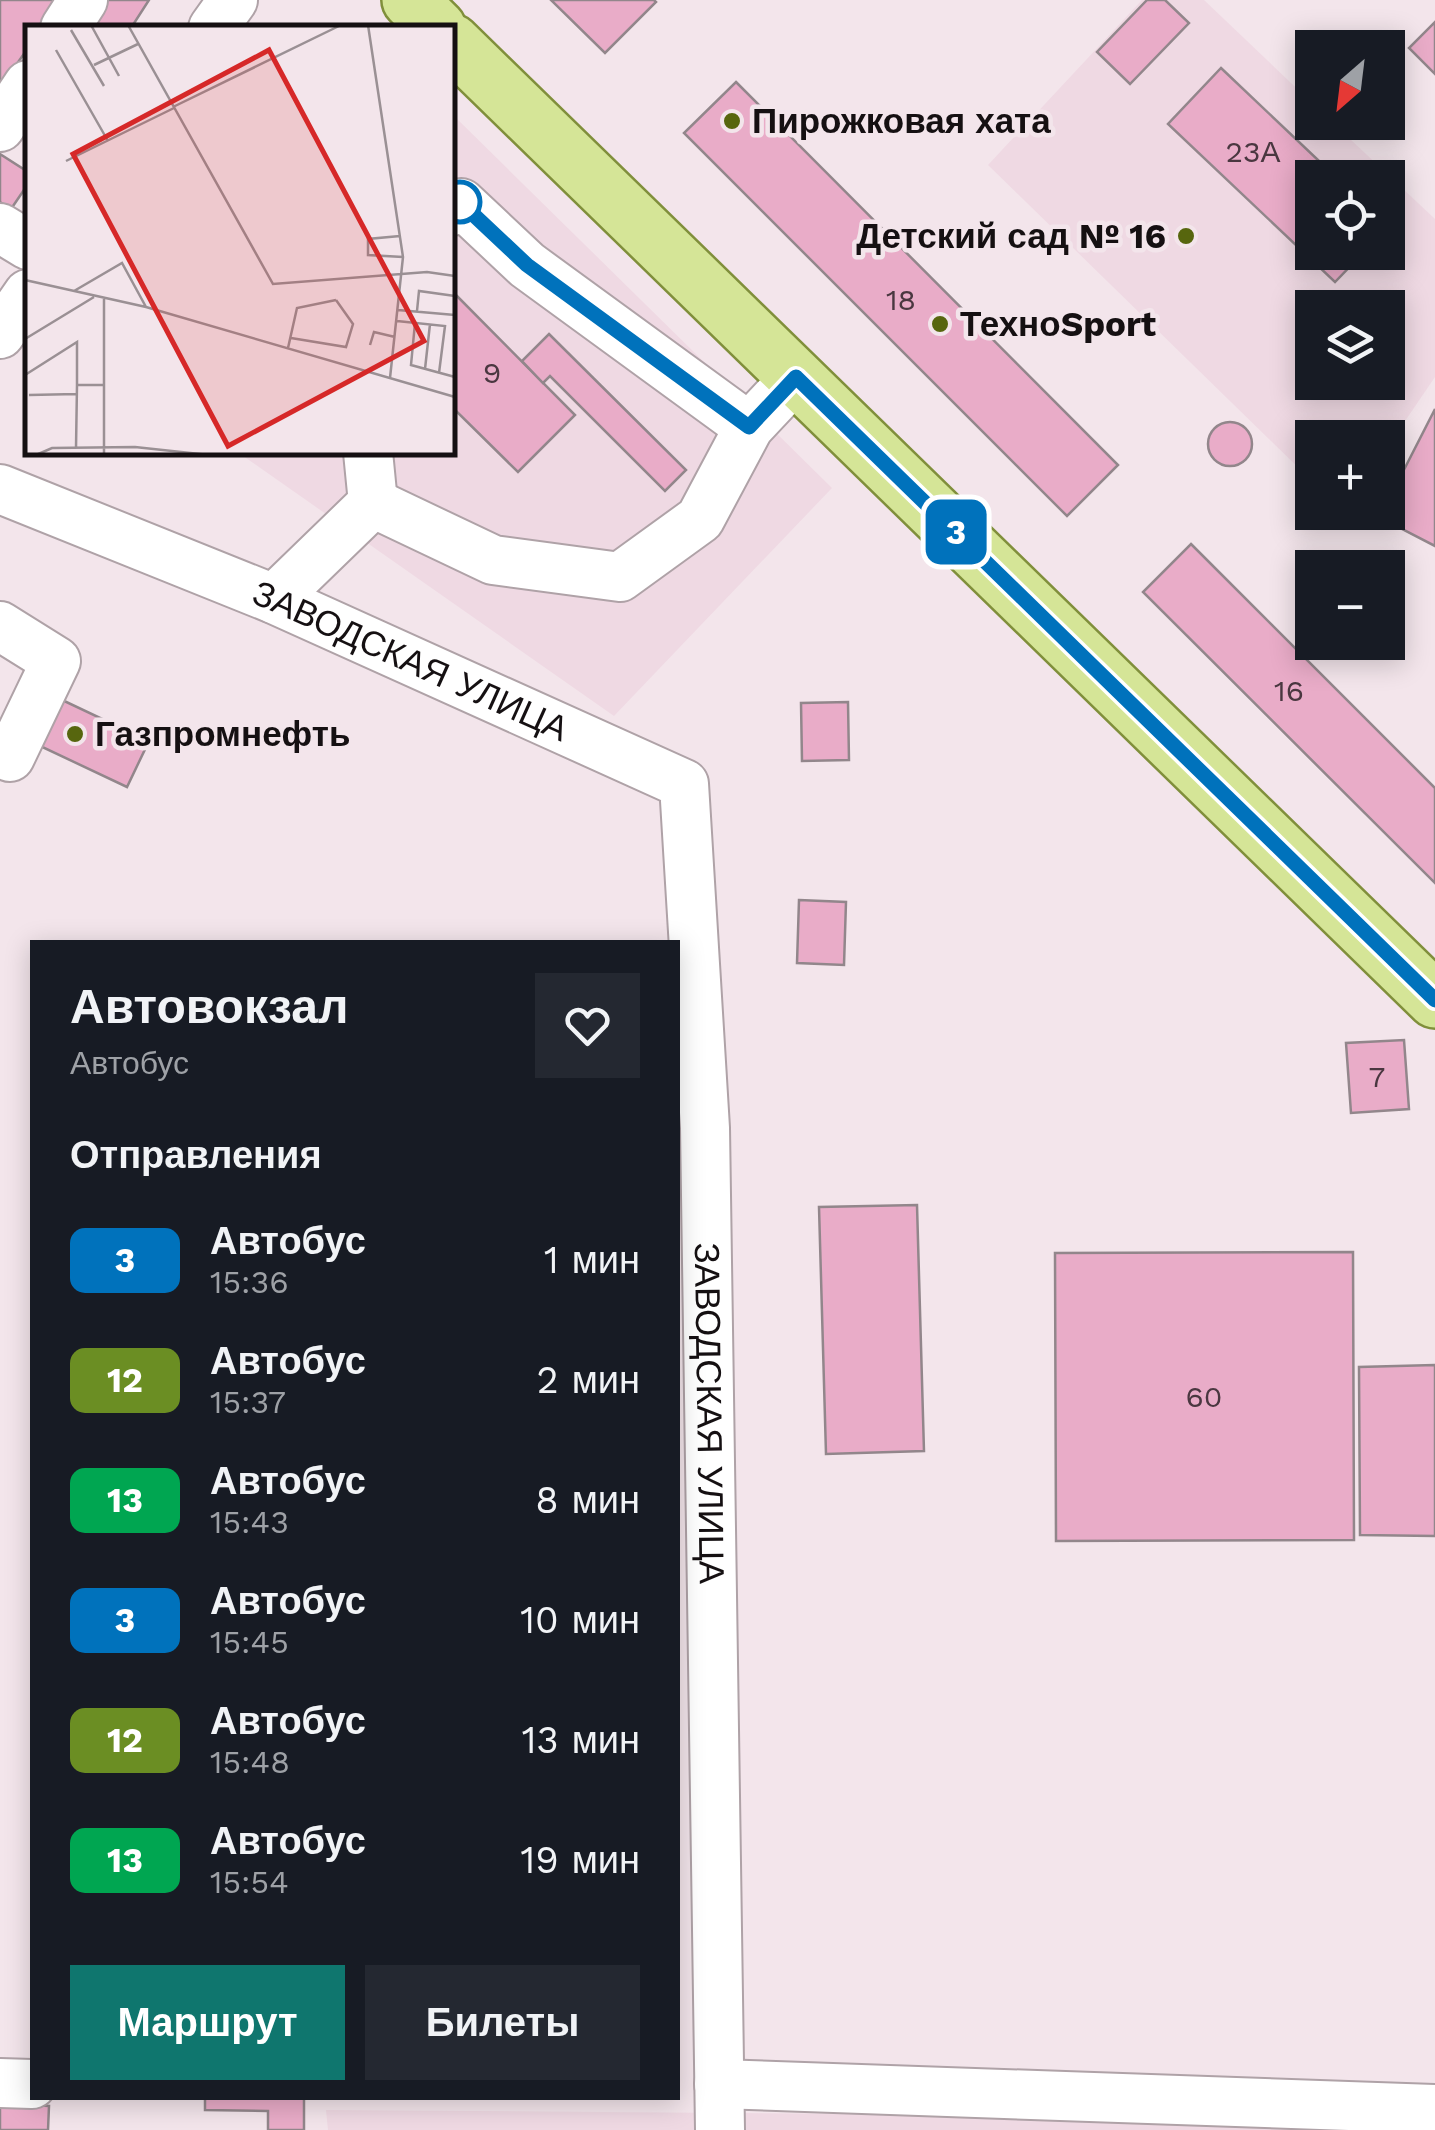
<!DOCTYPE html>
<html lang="ru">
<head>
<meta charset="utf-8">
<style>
	:root { --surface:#171b24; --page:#242831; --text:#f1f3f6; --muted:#9ea1a6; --accent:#0f766e }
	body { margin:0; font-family:"Work Sans",sans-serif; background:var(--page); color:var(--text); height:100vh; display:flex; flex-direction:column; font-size:38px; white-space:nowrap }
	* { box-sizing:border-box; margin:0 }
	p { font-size:32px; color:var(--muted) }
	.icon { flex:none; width:55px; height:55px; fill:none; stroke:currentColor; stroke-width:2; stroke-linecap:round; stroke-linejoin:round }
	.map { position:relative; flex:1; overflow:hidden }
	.side { position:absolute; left:30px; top:940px; width:650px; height:1160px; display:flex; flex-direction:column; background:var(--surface); border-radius:0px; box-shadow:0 5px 25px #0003 }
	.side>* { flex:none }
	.badge { padding:0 20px; border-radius:15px; font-size:35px; line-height:65px }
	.needle { width:65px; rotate:208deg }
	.fabs { position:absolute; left:1295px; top:30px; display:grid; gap:20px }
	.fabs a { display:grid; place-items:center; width:110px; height:110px; border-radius:0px; background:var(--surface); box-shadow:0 5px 25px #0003; font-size:50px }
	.map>.badge { position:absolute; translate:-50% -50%; box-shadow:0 0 0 5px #fff }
	h2 { padding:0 40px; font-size:38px; line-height:90px }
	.round { display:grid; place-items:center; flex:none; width:105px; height:105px; border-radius:0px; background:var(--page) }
	.headline { display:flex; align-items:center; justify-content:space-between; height:170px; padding:0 40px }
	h1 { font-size:48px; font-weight:600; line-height:75px }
	.primary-button { display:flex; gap:20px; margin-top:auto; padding:20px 40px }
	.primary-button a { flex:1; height:115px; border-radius:0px; background:var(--accent); color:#fff; font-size:40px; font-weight:600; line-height:115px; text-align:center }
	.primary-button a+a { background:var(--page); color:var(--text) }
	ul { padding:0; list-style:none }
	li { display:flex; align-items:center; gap:30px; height:120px; padding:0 40px }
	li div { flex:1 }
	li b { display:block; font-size:38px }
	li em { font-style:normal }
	li .badge { min-width:110px; font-weight:700; text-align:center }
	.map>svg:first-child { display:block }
</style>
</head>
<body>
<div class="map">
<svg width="1435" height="2130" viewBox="0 0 1435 2130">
	<rect width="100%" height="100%" fill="#f3e5eb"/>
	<g fill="#efd9e3" fill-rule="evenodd">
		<path d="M1142 0H1204L1312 103V122L1333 123 1435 219V377L1388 446V438H1312V481L988 165ZM1312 178H1388V252H1312ZM1312 308H1388V382H1312Z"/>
		<path d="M453 115 832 488 614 716 239 453 452 452Z"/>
		<path d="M326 2110 1435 2118V2130H328Z"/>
	</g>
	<g fill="#e9acc8" stroke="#92868b" stroke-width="2.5">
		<path d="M0 0H60L41 28H28V48L0 88Z"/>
		<path d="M105 0H149L131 28H86Z"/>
		<path d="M551 0H654L656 2 605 53Z"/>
		<path d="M1147 0H1165L1189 23 1130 84 1097 52Z"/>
		<path d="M1435 22V74L1409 48Z"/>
		<path d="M1221 68 1337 178H1312V252H1364L1335 282 1168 124Z"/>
		<path d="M736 82 1118 465 1067 516 684 133Z"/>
		<path d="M0 154 28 172V184L11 209 0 202Z"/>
		<path d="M453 292 575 415 518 472 452 407Z"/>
		<path d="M549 334 686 470 665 491 550 376 543 383 522 361Z"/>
		<path d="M1435 409V546L1379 517 1382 512H1388V501Z"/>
		<circle cx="1230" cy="444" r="22"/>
		<path d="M1191 544 1435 788V883L1143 592Z"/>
		<path d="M22 681 149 741 127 787 0 727Z"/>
		<path d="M848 702 849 760 802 761 801 703Z"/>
		<path d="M799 900 846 902 844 965 797 963Z"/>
		<path d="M1404 1040 1409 1109 1351 1113 1346 1043Z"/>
		<path d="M917 1205 924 1451 826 1454 819 1207Z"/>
		<path d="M1353 1252 1354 1540 1056 1541 1055 1253Z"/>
		<path d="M1435 1365V1536L1360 1535 1359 1367Z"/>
		<path d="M205 2098H304V2130H268V2111L205 2110Z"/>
		<path d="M0 2103 49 2106 48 2130H0Z"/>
	</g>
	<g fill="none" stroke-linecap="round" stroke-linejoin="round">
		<g stroke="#afa2a7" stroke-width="52">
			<g id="minor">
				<path d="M65 28 83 0"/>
				<path d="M213 28 233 0"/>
				<path d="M0 127 28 85"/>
				<path d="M452 211 461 203 527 265 749 427"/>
				<path d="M0 228 28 245"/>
				<path d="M0 334 28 294"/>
				<path d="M368 452 373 503"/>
				<path id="s1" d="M0 489 274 599 684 784 705 1128 720 2130"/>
				<path d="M373 503 493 560 620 577 700 519 749 427 796 377"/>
				<path d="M274 599 373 503"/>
				<path d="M0 626 56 661 10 757 0 753"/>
				<path d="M0 2083 32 2084"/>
				<path d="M719 2084 1435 2109"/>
			</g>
		</g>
		<g stroke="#808f3b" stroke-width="60">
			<g id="major">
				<path d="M410 0 438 28"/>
				<path d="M452 42 1435 1000"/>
			</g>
		</g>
		<use href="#minor" stroke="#fff" stroke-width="48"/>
		<use href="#major" stroke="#d5e597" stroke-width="55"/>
	</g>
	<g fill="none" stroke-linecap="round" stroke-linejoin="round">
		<g stroke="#fff" stroke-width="22">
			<path id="line" d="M452 211 460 202 527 265 749 427 796 377 1435 1000"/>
		</g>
		<use href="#line" stroke="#0072bc" stroke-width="15"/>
	</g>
	<g fill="#57660e" stroke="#f3e5eb" stroke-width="4">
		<circle cx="732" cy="121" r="10"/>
		<circle cx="1186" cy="236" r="10"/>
		<circle cx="940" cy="324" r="10"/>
		<circle cx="75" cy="734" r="10"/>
	</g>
	<circle fill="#fff" stroke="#0072bc" stroke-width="5" cx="460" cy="202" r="20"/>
	<g text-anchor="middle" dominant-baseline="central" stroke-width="9" stroke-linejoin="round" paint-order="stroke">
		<g font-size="30" fill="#4a3740">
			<text x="1253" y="151">23А</text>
			<text x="901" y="299">18</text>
			<text x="492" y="372">9</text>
			<text x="1289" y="690">16</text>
			<text x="1377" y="1076">7</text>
			<text x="1204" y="1396">60</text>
		</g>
		<g font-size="35" font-weight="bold" fill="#151012" stroke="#f3e5eb" text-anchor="start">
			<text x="752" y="121">Пирожковая хата</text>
			<text x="1166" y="236" text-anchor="end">Детский сад № 16</text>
			<text x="960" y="324">ТехноSport</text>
			<text x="95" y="734">Газпромнефть</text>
		</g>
		<g font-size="35" fill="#151012" stroke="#f3e5eb">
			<text stroke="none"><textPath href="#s1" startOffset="445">ЗАВОДСКАЯ УЛИЦА</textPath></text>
			<text stroke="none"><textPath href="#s1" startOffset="1375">ЗАВОДСКАЯ УЛИЦА</textPath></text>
		</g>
	</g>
	<g transform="translate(25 25)">
		<rect width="430" height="430" fill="#f3e5eb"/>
		<path fill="none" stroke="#9a9094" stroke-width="2.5" d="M66 0 94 51M103 0 248 259 402 247 430 251M343 0 378 232 365 353M46 5 79 61M31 25 83 116M69 40 113 19M148 82 316 0M41 136 149 83M375 211 343 214V230L378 232M0 255 121 282 430 372M49 266 97 238 121 282M373 285 430 290M392 286 394 266 430 271M372 296 420 301 414 348M390 298 386 340 430 352M266 313 321 322 328 299 311 275M0 314 69 272M345 320 349 307 370 312M263 323 272 283 311 275M400 344 405 299M0 350 52 317V360M4 370 52 369M51 423 52 360H79M11 430 27 423 110 422 184 430M79 430V274"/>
		<path fill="#d62828" fill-opacity="0.15" stroke="#d62828" stroke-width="5" d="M244 25 399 316 203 421 48 129Z"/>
		<rect width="430" height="430" fill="none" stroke="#151012" stroke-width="5"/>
	</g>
</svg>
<div class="fabs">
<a><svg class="needle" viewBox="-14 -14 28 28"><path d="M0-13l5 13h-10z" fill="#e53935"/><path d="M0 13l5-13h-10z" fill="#9ea1a6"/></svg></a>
<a><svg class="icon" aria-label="locate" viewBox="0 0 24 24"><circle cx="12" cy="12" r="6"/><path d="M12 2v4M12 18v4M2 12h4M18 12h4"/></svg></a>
<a><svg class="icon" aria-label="layers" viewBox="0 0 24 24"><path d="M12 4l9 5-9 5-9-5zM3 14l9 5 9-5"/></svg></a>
<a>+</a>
<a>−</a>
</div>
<b class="badge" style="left:956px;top:532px;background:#0072bc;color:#fff">3</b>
<section class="side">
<div class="headline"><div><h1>Автовокзал</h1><p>Автобус</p></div><a class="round"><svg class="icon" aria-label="heart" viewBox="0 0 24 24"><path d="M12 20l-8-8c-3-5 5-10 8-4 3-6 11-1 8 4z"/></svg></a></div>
<h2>Отправления</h2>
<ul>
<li><span class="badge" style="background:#0072bc;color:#fff">3</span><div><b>Автобус</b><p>15:36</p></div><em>1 мин</em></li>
<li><span class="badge" style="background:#6b8e23;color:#fff">12</span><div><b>Автобус</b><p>15:37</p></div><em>2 мин</em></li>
<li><span class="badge" style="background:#00a651;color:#fff">13</span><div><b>Автобус</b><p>15:43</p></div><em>8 мин</em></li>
<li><span class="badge" style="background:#0072bc;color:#fff">3</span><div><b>Автобус</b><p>15:45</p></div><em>10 мин</em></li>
<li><span class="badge" style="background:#6b8e23;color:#fff">12</span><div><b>Автобус</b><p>15:48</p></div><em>13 мин</em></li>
<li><span class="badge" style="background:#00a651;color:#fff">13</span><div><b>Автобус</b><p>15:54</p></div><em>19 мин</em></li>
</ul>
<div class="primary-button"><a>Маршрут</a><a>Билеты</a></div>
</section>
</div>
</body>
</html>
